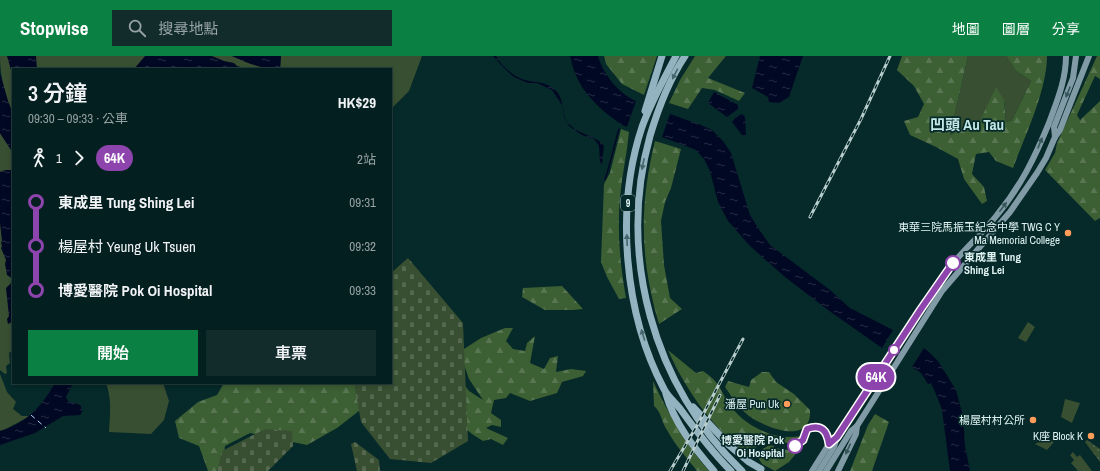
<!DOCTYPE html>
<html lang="zh-TW">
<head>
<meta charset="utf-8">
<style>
	:root { --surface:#041f1f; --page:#122c2c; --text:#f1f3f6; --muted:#97a2a4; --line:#253d3d; --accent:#0b8043 }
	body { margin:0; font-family:"Archivo Narrow","Noto Sans TC",sans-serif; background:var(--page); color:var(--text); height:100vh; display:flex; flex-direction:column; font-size:15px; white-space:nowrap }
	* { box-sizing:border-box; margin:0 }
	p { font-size:13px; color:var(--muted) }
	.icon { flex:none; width:22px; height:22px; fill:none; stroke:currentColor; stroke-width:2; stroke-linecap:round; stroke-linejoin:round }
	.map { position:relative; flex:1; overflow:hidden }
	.sheet { position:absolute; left:12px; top:12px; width:380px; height:316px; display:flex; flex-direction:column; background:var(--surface); border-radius:0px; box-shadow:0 2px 6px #0003,0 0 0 1px var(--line) }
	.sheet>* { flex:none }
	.badge { padding:0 8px; border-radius:13px; font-size:14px; line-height:26px }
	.map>.badge { position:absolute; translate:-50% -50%; box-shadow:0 0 0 2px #fff }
	.legs { display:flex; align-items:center; gap:6px; height:44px; padding:0 16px; font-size:13px }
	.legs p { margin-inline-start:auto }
	.headline { display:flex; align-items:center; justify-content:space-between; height:68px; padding:0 16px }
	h1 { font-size:22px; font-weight:600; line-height:30px }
	.cta { display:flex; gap:8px; margin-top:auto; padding:8px 16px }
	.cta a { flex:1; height:46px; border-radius:0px; background:var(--accent); color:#fff; font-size:16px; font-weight:600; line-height:46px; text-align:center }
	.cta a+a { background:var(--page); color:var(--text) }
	ul { padding:0 16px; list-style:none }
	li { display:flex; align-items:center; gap:14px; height:44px; font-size:15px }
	li i { display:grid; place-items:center; width:6px; height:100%; margin:0 5px; background:currentColor }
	li i::after { content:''; width:10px; height:10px; margin:-5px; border:3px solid; border-radius:50%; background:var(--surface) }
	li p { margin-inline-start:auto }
	li:first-child i { background:linear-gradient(#0000 50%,currentColor 0) }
	li:last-child i { background:linear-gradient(currentColor 50%,#0000 0) }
	header { display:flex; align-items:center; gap:24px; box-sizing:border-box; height:56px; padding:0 20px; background:var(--accent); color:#fff }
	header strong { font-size:19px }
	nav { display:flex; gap:22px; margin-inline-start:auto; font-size:14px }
	.search { width:280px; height:36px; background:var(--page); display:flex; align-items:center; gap:10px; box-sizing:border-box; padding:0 14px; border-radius:0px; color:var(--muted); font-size:15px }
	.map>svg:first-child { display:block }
</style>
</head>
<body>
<header>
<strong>Stopwise</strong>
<div class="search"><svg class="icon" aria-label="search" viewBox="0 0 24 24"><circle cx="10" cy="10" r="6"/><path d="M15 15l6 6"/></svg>搜尋地點</div>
<nav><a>地圖</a><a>圖層</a><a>分享</a></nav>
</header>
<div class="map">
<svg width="1100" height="415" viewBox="0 0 1100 415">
	<defs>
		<pattern id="forest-firs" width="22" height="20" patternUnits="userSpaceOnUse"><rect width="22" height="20" fill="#3c5f33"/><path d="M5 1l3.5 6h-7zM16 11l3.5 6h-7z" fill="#587651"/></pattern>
		<pattern id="cemetery-stones" width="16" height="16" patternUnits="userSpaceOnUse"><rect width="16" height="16" fill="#384f32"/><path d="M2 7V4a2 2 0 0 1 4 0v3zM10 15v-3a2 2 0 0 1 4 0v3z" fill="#546950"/></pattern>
		<pattern id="park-dots" width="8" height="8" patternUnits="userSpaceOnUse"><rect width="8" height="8" fill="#384f32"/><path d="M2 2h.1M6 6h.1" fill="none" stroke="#546950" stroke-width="1.8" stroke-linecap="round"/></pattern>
		<pattern id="water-ripples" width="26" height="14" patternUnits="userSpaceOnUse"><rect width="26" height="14" fill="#000823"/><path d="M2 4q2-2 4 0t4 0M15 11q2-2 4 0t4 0" fill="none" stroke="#252c43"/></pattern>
	</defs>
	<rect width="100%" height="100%" fill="#062929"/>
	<g fill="#384f32">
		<path d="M0 0H232L269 13H13V58C5 39 0 21 0 0Z"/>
		<path d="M281 0H422L409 35 391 53V13H280Z"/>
		<path d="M968 0H1006L1016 15 1031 25 1012 64 1006 66 1004 44 981 63 950 79Z"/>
		<path d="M0 77 13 97V294L9 297 10 307 6 310 7 317 5 318 0 314Z"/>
		<path d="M1028 266 1035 271 1026 286 1018 282Z"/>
		<path d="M0 318 7 336 16 346 13 353 22 360H30L6 373 0 375Z"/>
		<path d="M106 327H163L169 345 164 364 151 378 109 376C110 359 112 343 106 327Z"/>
		<path d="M1065 343 1080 347 1072 367 1061 361Z"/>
		<path d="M1047 382 1054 386 1047 394 1035 388Z"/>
		<path d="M1073 396 1077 401 1080 399 1092 415H1078L1071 407 1074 404 1070 399Z"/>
	</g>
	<g fill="url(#forest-firs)">
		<path d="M604 0H657L644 39 622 28 606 8Z"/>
		<path d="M695 0H726L708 22 745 37 739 45 715 34 702 32 688 53 669 47 680 24Z"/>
		<path d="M902 0H968L950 79 981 63 996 31 1004 44 1006 66 1012 64 1031 25 1016 15 1006 0H1047C1047 34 1025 80 1013 112L996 105 989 96 976 98 972 118 984 131 987 145 982 148 964 123 958 103 936 91 910 79 904 65 918 61 924 48 914 30 897 14Z"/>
		<path d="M1097 0H1100V23L1095 20 1077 59 1080 64 1100 45V162L1095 165 1045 114 1055 97 1057 87Z"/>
		<path d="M621 73 629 76C627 98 622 119 620 141 617 175 620 208 626 242L619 243 607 221 601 206 604 128 610 117Z"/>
		<path d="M655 85 681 93 671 132 665 146 661 165 664 209 670 242 682 253 659 268C640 204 639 150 655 85Z"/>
		<path d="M562 230 583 253 573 254H545L522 241 523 232Z"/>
		<path d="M505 272H513L506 285 513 293 525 295 527 287 535 280 530 307 544 313 550 302 558 300 556 316 571 313 586 315 583 320 562 326 557 337 530 345 510 337 506 342 494 344 491 357 501 364V371L492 369 486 372 508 382 503 389 491 383 483 385 472 378 465 372 457 319 469 335 483 344 469 323 462 303 447 304 481 282Z"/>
		<path d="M668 294 696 317 703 315C707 318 712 321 715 325 722 333 725 344 732 352 747 371 776 385 801 380V382C787 398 756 367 753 403 715 375 687 337 668 294Z"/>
		<path d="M762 316H769L776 326 794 338 810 354C812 390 766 372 749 360 739 352 732 341 725 331L728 325 749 331 751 324Z"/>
		<path d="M653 325C669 359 684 386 709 415H697C687 402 675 389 667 374 662 367 661 355 654 350Z"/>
		<path d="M224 327H359L364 351 337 372 307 389 250 377 225 390 222 415H208L199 390 179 382 175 365 198 346 217 339Z"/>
		<path d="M875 358 889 366 872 415H850L868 369Z"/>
		<path d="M769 389 774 390V392L795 395 799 394 789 406 775 415 762 408 759 403 760 395Z"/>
	</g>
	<g fill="url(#cemetery-stones)">
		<path d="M408 202 463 267 468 385 431 407 390 403 361 366 354 327H391V217Z"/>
		<path d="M265 373 292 375 293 390 268 415H217L222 395Z"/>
		<path d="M355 386 379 404 380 415H357L351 388Z"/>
	</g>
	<path fill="url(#park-dots)" d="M1087 384 1100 393V406L1085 386Z"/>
	<g fill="url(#water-ripples)">
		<path d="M7 0H36L37 13H13V21Z"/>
		<path d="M145 0H212L224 5 234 7 237 10 248 13H134Z"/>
		<path d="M232 0H281L280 13C262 13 249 8 232 0Z"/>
		<path d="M493 0H496C502 11 516 23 529 25 538 26 548 27 555 34 565 42 561 59 568 67 580 80 595 78 604 90L602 108 600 106 599 91 598 88 594 83 582 79 569 70 564 61 562 49 552 34 537 27H528L514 21 506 14Z"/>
		<path d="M570 0H598C603 18 619 38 636 45L627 71C619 68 613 62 606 57 587 41 575 25 570 0Z"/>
		<path d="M760 0H803L789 41 779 47 769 46 768 41 752 32Z"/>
		<path d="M0 17 8 45 13 58V97L0 77Z"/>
		<path d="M714 36 738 49V53L727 61 708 47Z"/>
		<path d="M670 58 701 69 712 74 723 85 731 97 750 159 760 175 770 189 830 234 850 252 893 274 882 292 828 254 785 221 750 190 728 165 718 146 710 115 704 103 696 94 662 81Z"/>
		<path d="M742 58 745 61 746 79H742L732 66 736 61Z"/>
		<path d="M5 114H10L13 115V223L7 219 5 208 6 204 1 192 2 191 1 186 2 185 0 167V116Z"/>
		<path d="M13 225V269L12 266 8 268 7 263 9 260 6 232Z"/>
		<path d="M924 292 931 298 938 305 956 334 963 360 965 390 970 415H950L942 354 938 343 931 327 928 328 921 317 912 311Z"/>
		<path d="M55 327H73L66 341C69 350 76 345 81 350L82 356 80 359 63 360 35 377 0 389V375C27 367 42 350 55 327Z"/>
	</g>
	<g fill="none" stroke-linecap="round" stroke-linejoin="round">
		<path stroke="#000823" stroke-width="1.5" d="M605 123 607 118 619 73"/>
		<path stroke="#b3d4fc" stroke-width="1" stroke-dasharray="5 4" stroke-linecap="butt" d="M31 359 46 372"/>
		<g stroke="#819ba6" stroke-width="6">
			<path d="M1055 81 1054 71 1073 22 1076 0"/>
			<path d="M812 415 829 388 837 381"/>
			<path d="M819 415 834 391 837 381 848 363C882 312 915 260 951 210 965 192 983 177 997 159 1021 130 1035 101 1049 67 1057 45 1066 24 1066 0"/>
			<path d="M826 415 851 375 857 370 942 235 1010 156 1037 117 1046 102 1055 81 1060 74 1089 0"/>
			<path d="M838 415 856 378 857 370"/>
		</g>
		<g stroke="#94b3c0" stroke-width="7">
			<path d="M676 0C664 23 651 46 642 71 615 152 624 258 664 333 668 341 676 347 681 354 697 376 712 396 731 415"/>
			<path d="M685 0C669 24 658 53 650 80 617 199 653 330 742 415"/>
			<path d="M645 55 662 0"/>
			<path d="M666 338C674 367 695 393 714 415"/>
			<path d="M693 351 729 389 749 406 761 413"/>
		</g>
		<g stroke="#b8cece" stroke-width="3">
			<g id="rail">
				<path d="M810 161 861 63 890 0"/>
				<path d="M670 415 698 368 743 283"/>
				<path d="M683 415 720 339"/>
			</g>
		</g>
		<use href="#rail" stroke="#062929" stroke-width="1.5" stroke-dasharray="4.5" stroke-linecap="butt"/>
	</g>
	<defs><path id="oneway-solid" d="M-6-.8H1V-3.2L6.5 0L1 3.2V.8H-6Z"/></defs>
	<g fill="#46676d">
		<use href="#oneway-solid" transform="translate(675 18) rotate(117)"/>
		<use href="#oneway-solid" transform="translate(643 108) rotate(101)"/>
		<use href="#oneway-solid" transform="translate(627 184) rotate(-92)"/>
		<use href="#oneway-solid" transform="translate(643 279) rotate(-107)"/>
	</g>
	<g fill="#37575b">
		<use href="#oneway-solid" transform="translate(1068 36) rotate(112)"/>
		<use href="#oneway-solid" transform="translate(1040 87) rotate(-68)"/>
		<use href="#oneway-solid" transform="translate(1003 151) rotate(-53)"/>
		<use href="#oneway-solid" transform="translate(848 393) rotate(115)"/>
	</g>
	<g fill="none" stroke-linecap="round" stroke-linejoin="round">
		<g stroke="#fff" stroke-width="9">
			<path id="line-1" d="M795 390 803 384 807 373C821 368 827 374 829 388L837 381 921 253 953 207"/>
		</g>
		<use href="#line-1" stroke="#8e44ad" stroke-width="6"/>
	</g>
	<g fill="#fe9c58" stroke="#062929" stroke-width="1.5">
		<circle cx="1068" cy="177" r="4"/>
		<circle cx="787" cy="348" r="4"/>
		<circle cx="1033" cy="364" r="4"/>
		<circle cx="1091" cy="380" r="4"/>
	</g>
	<g fill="#fff" stroke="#8e44ad" stroke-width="2">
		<circle cx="953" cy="207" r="7"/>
		<circle cx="894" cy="294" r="5"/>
		<circle cx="795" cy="390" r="7"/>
	</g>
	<g text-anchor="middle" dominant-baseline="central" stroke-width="3.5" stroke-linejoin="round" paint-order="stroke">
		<rect fill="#062929" stroke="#9fb6b6" stroke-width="1" x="621" y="139" width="14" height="16" rx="3"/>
		<g font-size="10" font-weight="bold" fill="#e0f3f3">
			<text x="628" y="147">9</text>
		</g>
		<g font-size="11" fill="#e0f3f3" stroke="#062929" text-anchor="end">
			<text x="1060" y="171">東華三院馬振玉紀念中學 TWG C Y<tspan x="1060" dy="13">Ma Memorial College</tspan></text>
			<text x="779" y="348">潘屋 Pun Uk</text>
			<text x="1025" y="364">楊屋村村公所</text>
			<text x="1083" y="380">K座 Block K</text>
		</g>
		<g font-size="11" font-weight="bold" fill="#e0f3f3" stroke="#062929" text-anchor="start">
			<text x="964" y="201">東成里 Tung<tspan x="964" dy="13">Shing Lei</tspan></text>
			<text x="784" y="384" text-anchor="end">博愛醫院 Pok<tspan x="784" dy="13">Oi Hospital</tspan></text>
		</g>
		<g font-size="15" font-weight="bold" fill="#c3e8e8" stroke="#062929">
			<text x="967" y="68">凹頭 Au Tau</text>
		</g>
	</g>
</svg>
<b class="badge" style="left:876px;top:321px;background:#8e44ad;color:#fff">64K</b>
<section class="sheet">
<div class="headline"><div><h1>3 分鐘</h1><p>09:30 – 09:33 · 公車</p></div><b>HK$29</b></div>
<div class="legs"><svg class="icon" aria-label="walk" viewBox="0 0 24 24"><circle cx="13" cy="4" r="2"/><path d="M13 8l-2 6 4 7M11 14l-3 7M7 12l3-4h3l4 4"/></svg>1<svg class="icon" aria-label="forward" viewBox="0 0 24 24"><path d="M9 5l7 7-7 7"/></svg><b class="badge" style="background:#8e44ad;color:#fff">64K</b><p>2站</p></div>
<ul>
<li><i style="color:#8e44ad"></i><b>東成里 Tung Shing Lei</b><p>09:31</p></li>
<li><i style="color:#8e44ad"></i><span>楊屋村 Yeung Uk Tsuen</span><p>09:32</p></li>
<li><i style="color:#8e44ad"></i><b>博愛醫院 Pok Oi Hospital</b><p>09:33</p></li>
</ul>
<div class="cta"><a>開始</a><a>車票</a></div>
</section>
</div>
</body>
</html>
